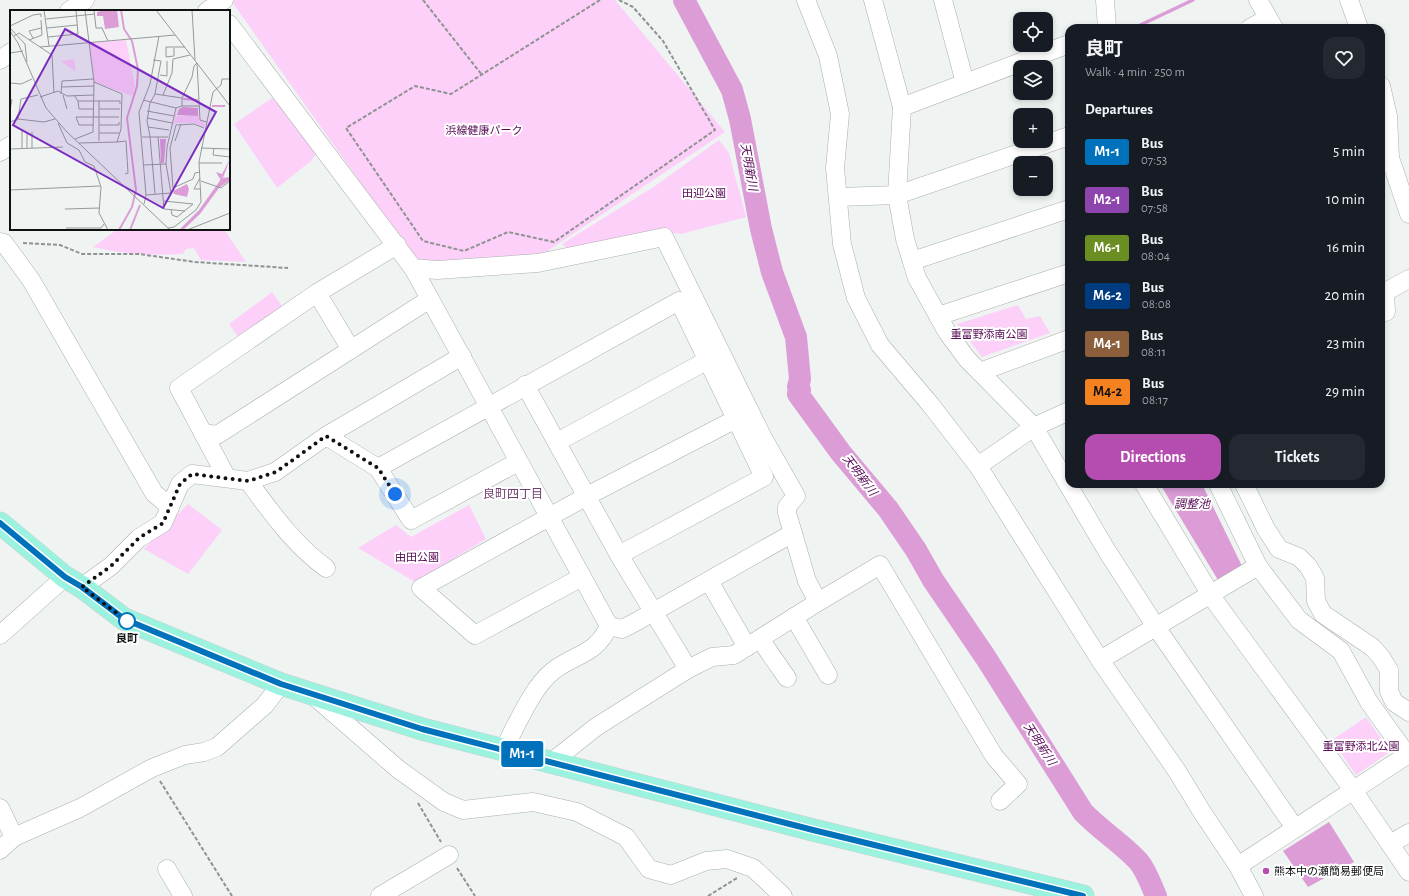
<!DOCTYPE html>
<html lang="en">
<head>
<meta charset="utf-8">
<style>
	:root { --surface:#171b24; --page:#242831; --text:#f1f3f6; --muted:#9ea1a6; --accent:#b54db0 }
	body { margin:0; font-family:"Alegreya Sans","Noto Sans JP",sans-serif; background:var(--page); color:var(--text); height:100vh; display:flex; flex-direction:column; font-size:15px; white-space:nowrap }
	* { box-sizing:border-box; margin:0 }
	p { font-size:13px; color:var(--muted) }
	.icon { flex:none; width:22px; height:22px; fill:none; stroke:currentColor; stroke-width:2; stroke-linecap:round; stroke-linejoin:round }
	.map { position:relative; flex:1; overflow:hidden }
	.details { position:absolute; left:1065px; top:24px; width:320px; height:464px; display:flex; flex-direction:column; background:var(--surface); border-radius:12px; box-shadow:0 2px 6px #0003 }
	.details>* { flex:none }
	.badge { padding:0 8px; border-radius:3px; font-size:14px; line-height:26px }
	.tools { position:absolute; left:1013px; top:12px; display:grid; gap:8px }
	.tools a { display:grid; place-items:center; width:40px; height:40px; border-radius:8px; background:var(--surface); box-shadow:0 2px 6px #0003; font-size:20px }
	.you { position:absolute; width:20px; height:20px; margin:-10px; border:3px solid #fff; border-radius:50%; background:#1a73e8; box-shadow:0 0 0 6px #1a73e833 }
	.map>.badge { position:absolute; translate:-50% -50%; box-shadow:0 0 0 2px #fff }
	h2 { padding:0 20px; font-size:15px; line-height:36px }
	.round { display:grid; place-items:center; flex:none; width:42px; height:42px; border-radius:12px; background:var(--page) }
	.summary { display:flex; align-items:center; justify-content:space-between; height:68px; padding:0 20px }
	h1 { font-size:19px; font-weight:700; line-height:30px }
	.button { display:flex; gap:8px; margin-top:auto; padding:8px 20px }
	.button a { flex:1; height:46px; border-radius:12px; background:var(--accent); color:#fff; font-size:16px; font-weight:700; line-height:46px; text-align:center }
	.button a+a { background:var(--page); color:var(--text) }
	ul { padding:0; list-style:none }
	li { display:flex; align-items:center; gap:12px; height:48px; padding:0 20px }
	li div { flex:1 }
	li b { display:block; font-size:15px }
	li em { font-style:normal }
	li .badge { min-width:44px; font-weight:700; text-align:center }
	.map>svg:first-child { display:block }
</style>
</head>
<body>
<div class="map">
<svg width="1409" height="896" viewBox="0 0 1409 896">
	<rect width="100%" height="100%" fill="#eff4f3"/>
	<g fill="#fdd0f9">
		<path d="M235 0H615L725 132 543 254 473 261 417 262 232 2Z"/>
		<path d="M272 98 320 149 311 161 277 188 234 124Z"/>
		<path d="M719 140 729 153 746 217 681 234 652 230 567 248 562 244 655 186Z"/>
		<path d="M118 229H224L246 262 201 260 194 248 186 249 183 254C153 256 122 254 93 247Z"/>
		<path d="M272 292 286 312 241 341 229 324Z"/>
		<path d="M1018 305 1026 319 1040 316 1050 333 982 357 957 324Z"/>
		<path d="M188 504 222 530 188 574 144 549Z"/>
		<path d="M469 505 486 539 415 582 358 548 396 525 411 537Z"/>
		<path d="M1366 717 1390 752 1356 775 1332 740Z"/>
	</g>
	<g fill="#dc9dd7">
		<path d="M1160 484H1202L1242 566 1218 580Z"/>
		<path d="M1329 822 1354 862 1308 887 1283 851Z"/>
	</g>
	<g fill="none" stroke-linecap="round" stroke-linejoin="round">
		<path stroke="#dc9dd7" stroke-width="3.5" d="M1134 28 1193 0"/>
		<path stroke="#dc9dd7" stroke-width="22" d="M684 0 732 90 740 119 761 229 772 272 796 337 800 379 798 387 800 390 798 394 841 453 888 509 916 550 933 580 986 658 1083 812C1100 830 1123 844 1139 862 1147 872 1151 885 1156 896"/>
		<g stroke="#abafae" stroke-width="19">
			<g id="minor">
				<path d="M806 0 828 56 840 114 835 168 842 244 856 298 880 345 930 404 978 466 1100 660 1177 771 1202 812 1238 866 1254 896"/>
				<path d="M873 0 902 107"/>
				<path d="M943 0 965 83"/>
				<path d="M1105 0 1107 28"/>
				<path d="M1258 0 1274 28"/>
				<path d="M1349 0 1359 28"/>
				<path d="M69 11 85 0"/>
				<path d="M207 11 224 0"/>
				<path d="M229 24 413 268 437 270 538 263 664 237 763 438 796 496 787 507V513L807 581 818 602 734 655 712 657 688 669 596 727 553 761"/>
				<path d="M1250 28 1268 18"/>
				<path d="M1069 44 902 107 897 195 905 239 917 278 947 332 967 359 1034 427 1107 551 1156 627 1295 828"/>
				<path d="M0 60 11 52"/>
				<path d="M1381 86 1388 116 1390 158 1409 214"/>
				<path d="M0 152 11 145"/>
				<path d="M839 197 897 195 1069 136"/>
				<path d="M0 242 4 243 31 280 154 493 170 507"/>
				<path d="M912 261 1069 209"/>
				<path d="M413 268 609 626C595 656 576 653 553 671 533 686 516 726 504 749"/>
				<path d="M317 293 350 348"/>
				<path d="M1386 312 1385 292 1409 279"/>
				<path d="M938 316 1069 273"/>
				<path d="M980 372 1069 339"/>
				<path d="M525 385 619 555 688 669"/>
				<path d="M203 433 217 435 430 299"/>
				<path d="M326 436 378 468 679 301 764 477 619 555"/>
				<path d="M557 442 708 360"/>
				<path d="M978 466 1034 427 1069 411"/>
				<path d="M378 468 411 520 518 462"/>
				<path d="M227 478 179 388 317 293 397 245"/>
				<path d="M248 481C271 512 294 545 326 568"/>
				<path d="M1144 484 1214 600 1353 790 1409 872"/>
				<path d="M1218 484 1258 566 1299 620 1341 651 1369 702 1407 755 1238 866"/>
				<path d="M1244 484 1266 529 1279 549 1299 557 1308 566 1315 578 1316 601 1323 614 1372 647 1381 657 1389 670V691L1394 702 1409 712"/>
				<path d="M582 577 475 635 421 588 587 496 736 419"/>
				<path d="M709 581 747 647"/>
				<path d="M82 587 111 566 139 538 163 523 180 484 192 474 248 481 275 472 326 436 462 356"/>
				<path d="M818 602 880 565 994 756 1018 784 1000 801"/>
				<path d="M794 617 828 675"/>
				<path d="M609 626 622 629 632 624 793 533"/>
				<path d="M0 635 65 577"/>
				<path d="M760 639 787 678"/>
				<path d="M1100 660 1258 566"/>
				<path d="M314 696 398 769 444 802 463 810 533 802 577 812 626 837 649 869 671 875 706 861 727 859 753 868 783 896"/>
				<path d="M0 808 14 837"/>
				<path d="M1390 844 1409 833"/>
				<path d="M0 850 14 837 80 808 152 768 185 755 204 752 217 747 265 705 281 684"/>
				<path d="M167 869 183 896"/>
				<path d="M380 896 449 855"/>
			</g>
		</g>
		<g stroke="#cfcfcf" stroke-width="23">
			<path id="major" d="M0 523 65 577 82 587 124 619 281 684 422 729 813 830 1083 896"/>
		</g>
		<g stroke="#8f9292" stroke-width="2" stroke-dasharray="4 2" stroke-linecap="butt">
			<path d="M423 0 482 75"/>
			<path d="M600 0 451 94 415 86 346 128 423 241 464 251 508 232 554 242 715 130 663 41 633 7 619 0"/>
			<path d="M23 243 60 245 82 254H139L195 262 288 268"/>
			<path d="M160 781 232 896"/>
			<path d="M418 803 441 842"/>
			<path d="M457 868 475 896"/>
			<path d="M708 896 737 878"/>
		</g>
		<use href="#minor" stroke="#fff" stroke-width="18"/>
		<use href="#major" stroke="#9bf3df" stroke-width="22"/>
	</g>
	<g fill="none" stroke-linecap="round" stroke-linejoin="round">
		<g stroke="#fff" stroke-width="9">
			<path id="line" d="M0 523 65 577 82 587 124 619 281 684 422 729 813 830 1083 896"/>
		</g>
		<use href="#line" stroke="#0072bc" stroke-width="6"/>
		<path stroke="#101111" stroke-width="4" stroke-dasharray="0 7.2" d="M127 621 82 587 111 566 139 538 163 523 180 484 192 474 248 481 276 472 326 436 378 468 395 494"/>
	</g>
	<circle fill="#fff" stroke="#0072bc" stroke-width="2" cx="127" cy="621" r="8"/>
	<circle fill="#b54db0" stroke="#fff" stroke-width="1.5" cx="1266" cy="871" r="4"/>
	<g text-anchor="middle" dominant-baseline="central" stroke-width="4" stroke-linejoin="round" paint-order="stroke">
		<g font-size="11" fill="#560954" stroke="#fff">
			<text x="484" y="130">浜線健康パーク</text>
			<text x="704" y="193">田迎公園</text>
			<text x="989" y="334">重富野添南公園</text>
			<text x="417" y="557">由田公園</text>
			<text x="1361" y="746">重富野添北公園</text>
		</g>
		<g font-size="11" font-weight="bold" fill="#101111" stroke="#fff">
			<text x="127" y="638">良町</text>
		</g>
		<g font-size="11" fill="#101111" stroke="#fff" text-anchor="start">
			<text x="1274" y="871">熊本中の瀬簡易郵便局</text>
		</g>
		<g font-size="12" font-style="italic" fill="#580b56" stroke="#fff">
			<text transform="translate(749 167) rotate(80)">天明新川</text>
			<text transform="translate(860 475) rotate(53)">天明新川</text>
			<text x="1192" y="504">調整池</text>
			<text transform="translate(1040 744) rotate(57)">天明新川</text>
		</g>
		<g font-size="12" fill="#723e6f" stroke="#fff">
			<text x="513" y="494">良町四丁目</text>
		</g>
	</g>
	<g transform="translate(10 10)">
		<rect width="220" height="220" fill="#eff4f3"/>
		<path d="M116 30 125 76 122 86 84 72 80 33ZM64 49 66 62 51 51ZM167 99 166 106H189V110L196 113 194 117 185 113H166L163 116Z" fill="#fdd0f9"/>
		<path d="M95 0H107L109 17 95 19 93 6H87V2ZM173 97 188 98V106L167 105 169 99ZM150 129H156L154 153H151ZM220 149 213 168 220 167V170L209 178 190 204 173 220H169L189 200 209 172 213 164 210 169 206 162 212 164ZM177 174 179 179 177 187 164 184 163 181Z" fill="#dc9dd7"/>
		<path fill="none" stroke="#dc9dd7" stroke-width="2" d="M173 89 188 90M202 96H215M109 220 122 197 126 180 117 108 127 76 128 59 122 31 114 19 111 0M120 220 130 195"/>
		<path fill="none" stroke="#969999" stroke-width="1" d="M34 0 39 36M84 0 86 18H92L98 31M146 0 220 96M182 0 185 50M36 9 85 4M0 16 23 5 31 4V7M0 18 15 34 17 52M37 18 67 15M0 21 8 33 36 98 57 122 160 220M4 26 9 23 42 45 44 83M38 27 68 24 66 0M23 28 19 21 31 18M19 30 32 25 31 10M30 37 165 25M164 38V46L156 47V37H175M0 43 13 41M143 50 151 51 145 84M150 65 157 66V51M0 73 11 74 22 69M51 77 84 76M51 84 52 71 83 69M53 85 57 99M64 85 68 91H110V94M153 85 162 63 163 49 180 45M30 87 48 81 57 86 84 85M172 88 182 67 184 56 187 53 190 110 197 112M133 90 166 98 172 96M68 91 69 99H83M89 91V131M89 99H110M0 101 2 89M137 101 164 106M137 108 162 113M8 109 11 89 28 85M0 112 8 109 34 112 45 109M48 113 57 133 69 140 75 152 84 156 91 177 89 203 98 220M83 115H69L66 107H109M89 115H109V112M138 117 159 120M12 121V138M22 122V138M89 123H109M17 124V138M132 127H158M148 127 154 199 175 201M65 129 83 122 84 72M165 131 171 114M107 132 116 131 118 163 115 164M69 133 107 132 111 119 112 84 84 72 75 0M191 138 220 139M204 138 203 145 220 147V144M0 139 53 137M189 153H212M134 155 156 154M190 162 185 163 183 169 163 178 160 138 166 115 184 114 194 118M190 168 184 179H191M191 171 211 178 220 171M0 180 90 176M145 184 140 126 137 111 140 93 145 84 172 88V96H190M136 185 161 183 156 154 157 137 166 98M154 191 183 194 167 207 162 205 161 199M134 194 136 185 129 102 140 74 149 26M55 199 90 198M56 218H91L94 214M158 218 164 217 186 200 191 192 189 152 203 82 211 75 212 69H220M177 220 220 203"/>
		<path fill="#7b2cbf" fill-opacity="0.15" stroke="#7b2cbf" stroke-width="2" d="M55 19 206 102 153 198 3 115Z"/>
		<rect width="220" height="220" fill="none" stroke="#101111" stroke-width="2"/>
	</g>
</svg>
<div class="tools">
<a><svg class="icon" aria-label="locate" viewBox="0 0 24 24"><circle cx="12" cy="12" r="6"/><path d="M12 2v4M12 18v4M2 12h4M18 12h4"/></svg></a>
<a><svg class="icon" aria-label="layers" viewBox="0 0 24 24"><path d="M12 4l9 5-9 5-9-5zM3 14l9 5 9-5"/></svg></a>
<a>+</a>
<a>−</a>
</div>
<div class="you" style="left:395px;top:494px"></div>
<b class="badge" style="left:522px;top:754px;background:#0072bc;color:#fff">M1-1</b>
<section class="details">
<div class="summary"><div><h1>良町</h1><p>Walk · 4 min · 250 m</p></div><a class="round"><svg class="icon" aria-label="heart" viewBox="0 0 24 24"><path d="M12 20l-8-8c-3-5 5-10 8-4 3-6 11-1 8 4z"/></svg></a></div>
<h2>Departures</h2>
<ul>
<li><span class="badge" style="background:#0072bc;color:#fff">M1-1</span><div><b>Bus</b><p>07:53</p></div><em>5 min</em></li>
<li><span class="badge" style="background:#8e44ad;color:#fff">M2-1</span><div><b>Bus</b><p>07:58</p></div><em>10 min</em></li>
<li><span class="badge" style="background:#6b8e23;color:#fff">M6-1</span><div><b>Bus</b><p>08:04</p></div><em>16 min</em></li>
<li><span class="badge" style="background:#003b80;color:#fff">M6-2</span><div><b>Bus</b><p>08:08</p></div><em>20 min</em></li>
<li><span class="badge" style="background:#8b5e3c;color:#fff">M4-1</span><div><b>Bus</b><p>08:11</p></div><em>23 min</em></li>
<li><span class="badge" style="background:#f58220;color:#111">M4-2</span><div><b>Bus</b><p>08:17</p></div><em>29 min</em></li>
</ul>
<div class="button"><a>Directions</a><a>Tickets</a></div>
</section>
</div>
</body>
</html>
